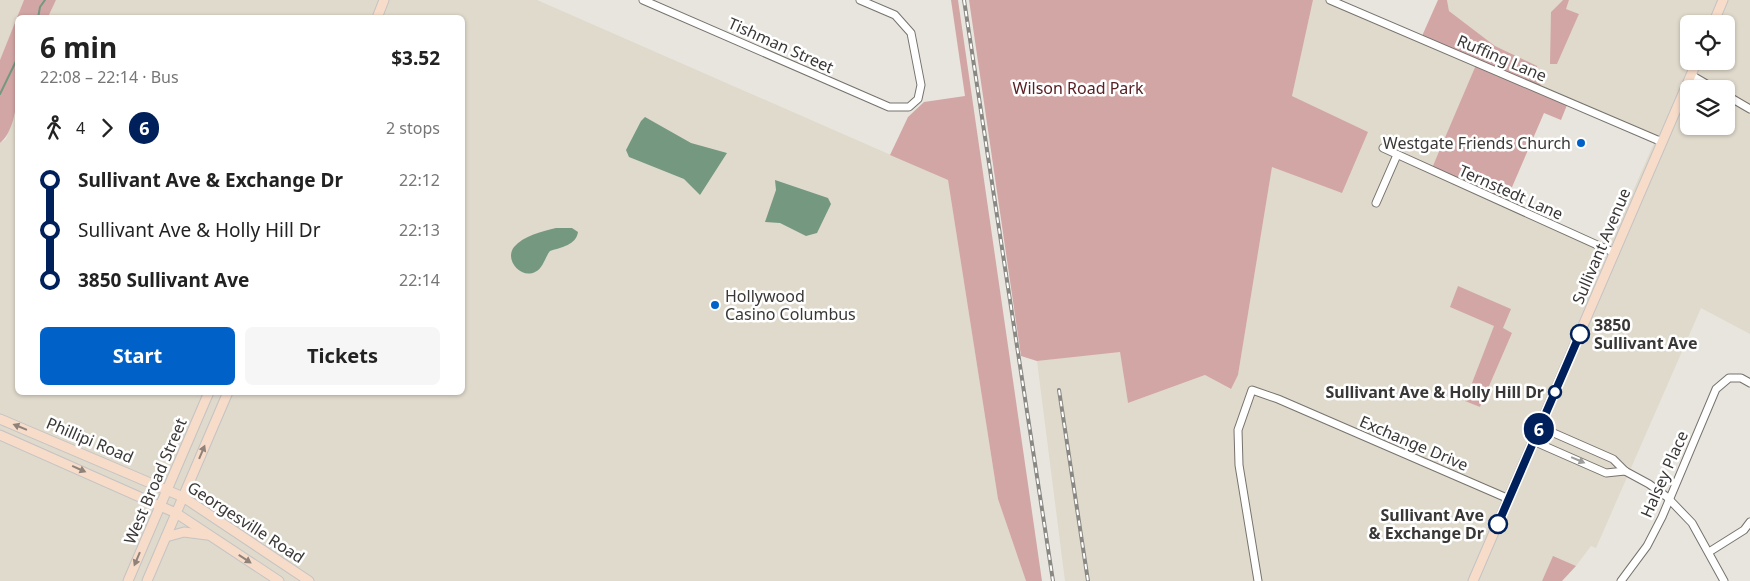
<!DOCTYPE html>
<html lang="en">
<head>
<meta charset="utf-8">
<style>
	:root { --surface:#fff; --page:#f6f6f6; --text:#222; --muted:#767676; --accent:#0061c9 }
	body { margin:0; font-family:"Noto Sans",sans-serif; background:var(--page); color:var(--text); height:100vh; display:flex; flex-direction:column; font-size:19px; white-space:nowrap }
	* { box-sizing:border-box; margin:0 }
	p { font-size:16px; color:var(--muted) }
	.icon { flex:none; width:28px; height:28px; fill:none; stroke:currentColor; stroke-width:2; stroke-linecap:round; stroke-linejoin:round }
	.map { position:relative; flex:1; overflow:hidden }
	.drawer { position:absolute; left:15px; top:15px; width:450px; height:380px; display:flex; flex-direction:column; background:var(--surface); border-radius:8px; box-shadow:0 1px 4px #0004 }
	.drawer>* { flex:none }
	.badge { padding:0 10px; border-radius:16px; font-size:18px; line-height:32px }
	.fabs { position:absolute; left:1680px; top:15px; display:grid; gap:10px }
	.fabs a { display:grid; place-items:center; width:55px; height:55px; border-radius:8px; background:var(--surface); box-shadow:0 1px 4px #0004; font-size:25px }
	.map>.badge { position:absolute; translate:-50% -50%; box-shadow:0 0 0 2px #fff }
	.legs { display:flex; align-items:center; gap:8px; height:55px; padding:0 25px; font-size:16px }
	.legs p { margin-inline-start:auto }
	.headline { display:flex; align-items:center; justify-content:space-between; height:85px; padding:0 25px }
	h1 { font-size:28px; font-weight:700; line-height:38px }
	.action { display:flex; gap:10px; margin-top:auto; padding:10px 25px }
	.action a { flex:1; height:58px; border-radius:8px; background:var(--accent); color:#fff; font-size:20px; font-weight:700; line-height:58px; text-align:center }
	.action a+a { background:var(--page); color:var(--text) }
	ul { padding:0 25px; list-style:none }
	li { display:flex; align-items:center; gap:18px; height:50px; font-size:19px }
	li i { display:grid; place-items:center; width:8px; height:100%; margin:0 6px; background:currentColor }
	li i::after { content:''; width:12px; height:12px; margin:-6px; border:4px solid; border-radius:50%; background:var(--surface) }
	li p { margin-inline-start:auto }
	li:first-child i { background:linear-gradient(#0000 50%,currentColor 0) }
	li:last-child i { background:linear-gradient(currentColor 50%,#0000 0) }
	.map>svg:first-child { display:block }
</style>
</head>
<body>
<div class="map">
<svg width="1750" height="581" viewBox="0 0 1750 581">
	<rect width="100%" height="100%" fill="#e8e5de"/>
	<g fill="#e0dacc" fill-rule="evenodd">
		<path d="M0 0H24L0 60Z"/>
		<path d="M56 0H537L948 180 998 499 1026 581H0V143L6 139 17 108 18 392H462V18L48 17Z"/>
		<path d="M1313 0H1336L1479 60 1432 168 1609 246 1654 143 1539 92 1512 54 1495 46 1449 11 1447 0H1563L1551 12V64H1557L1579 14 1565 9 1569 0H1750V334L1701 308 1596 548 1591 546 1576 566 1553 557 1542 581H1065L1037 361 1120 351 1128 403 1205 375 1230 389 1238 375 1272 166 1368 132 1292 96ZM1689 24H1726V61H1689ZM1689 89H1726V126H1689ZM1450 307 1512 333 1480 407 1465 400 1495 326Z"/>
	</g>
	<g fill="#d2a6a5">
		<path d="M24 0H56L48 17 18 18C18 48 25 124 0 143V60Z"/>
		<path d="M951 0H958L1042 581H1026L998 499 948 180 890 155 908 117 924 102 965 96Z"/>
		<path d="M969 0H1313L1292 96 1368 132 1342 193 1272 167 1238 375 1231 389 1205 375 1128 403 1120 352 1037 361 1021 356Z"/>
		<path d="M1438 0H1447L1449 11 1495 46 1537 66 1541 87 1422 36Z"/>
		<path d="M1563 0H1569L1566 9 1579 14 1557 64H1550L1551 12Z"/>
		<path d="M1476 65 1567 105 1561 120 1544 113 1506 201 1432 168Z"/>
		<path d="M1458 286 1511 309 1503 328 1512 333 1480 407 1465 401 1494 326 1450 307Z"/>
		<path d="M1553 556 1576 566 1562 581H1542Z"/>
	</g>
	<g fill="#749880">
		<path d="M645 117 691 143 727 153 700 195 684 179 629 157 626 150 641 121Z"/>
		<path d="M775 180 828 198 831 204 817 233 806 236 780 223 765 222 776 190Z"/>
		<path d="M556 228H572L578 232C576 245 562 247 550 251 545 257 543 269 535 272 521 279 504 260 514 247 523 236 543 231 556 228Z"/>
	</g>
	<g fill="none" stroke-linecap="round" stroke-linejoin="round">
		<g stroke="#749880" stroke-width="2">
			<path d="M38 18 40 7 45 0"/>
			<path d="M0 94 18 57"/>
		</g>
		<g stroke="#76736d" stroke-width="9">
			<g id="minor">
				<path d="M643 0 889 107H909L918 99 921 85 911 33 895 15 860 0"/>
				<path d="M1330 0 1662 142"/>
				<path d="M1691 75 1715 89"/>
				<path d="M1726 95 1750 109"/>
				<path d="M1383 148 1615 253"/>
				<path d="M1376 203 1397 155"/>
				<path d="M1540 427 1613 459 1625 471 1649 484 1667 497 1692 523 1724 581"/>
				<path d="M1533 441 1606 473 1625 471"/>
				<path d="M1709 552 1744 530 1750 522"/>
				<path d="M1258 581 1239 465 1238 430 1252 390 1278 399 1509 499"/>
				<path d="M1621 581 1647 546 1662 517 1716 389 1729 378H1741L1750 383"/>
			</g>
		</g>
		<g stroke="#c4c3c3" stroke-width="11">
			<g id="major">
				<path d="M377 18 384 0"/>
				<path d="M1713 24 1723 0"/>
				<path d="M0 419 183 497 309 581"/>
				<path d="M0 435 176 513 279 581"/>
				<path d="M166 537 184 532 207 535"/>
				<path d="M128 581 209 392"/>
				<path d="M147 581 228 392"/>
				<path d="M1473 581 1697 61"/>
			</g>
		</g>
		<use href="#minor" stroke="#fff" stroke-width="7"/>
		<use href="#major" stroke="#f7dcca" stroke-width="9"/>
		<g stroke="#8a8883" stroke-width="4">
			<g id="rail">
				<path d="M964 0 1053 581"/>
				<path d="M1059 390 1088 581"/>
			</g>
		</g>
		<use href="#rail" stroke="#fff" stroke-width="2" stroke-dasharray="5.5" stroke-linecap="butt"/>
	</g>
	<defs><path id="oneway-solid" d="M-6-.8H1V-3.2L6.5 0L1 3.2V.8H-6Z" transform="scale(1.25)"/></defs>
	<g fill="#8f8279">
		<use href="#oneway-solid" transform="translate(20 427) rotate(-158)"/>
		<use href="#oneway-solid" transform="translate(202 452) rotate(-67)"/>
		<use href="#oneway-solid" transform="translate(79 469) rotate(24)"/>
		<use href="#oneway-solid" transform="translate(137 559) rotate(113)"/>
		<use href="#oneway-solid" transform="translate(245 559) rotate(33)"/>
	</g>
	<use fill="#9c9c9a" href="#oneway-solid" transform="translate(1578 460) rotate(23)"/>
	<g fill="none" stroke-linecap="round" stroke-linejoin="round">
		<g stroke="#fff" stroke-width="11">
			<path id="line-1" d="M1498 524 1580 334"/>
		</g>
		<use href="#line-1" stroke="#00205b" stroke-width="8"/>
	</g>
	<g fill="#0061c9" stroke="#fff" stroke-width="2">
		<circle cx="1581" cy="143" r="5"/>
		<circle cx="715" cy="305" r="5"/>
	</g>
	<g fill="#fff" stroke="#00205b" stroke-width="2.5">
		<circle cx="1580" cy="334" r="9"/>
		<circle cx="1555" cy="392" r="6"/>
		<circle cx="1498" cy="524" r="9"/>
	</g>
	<g text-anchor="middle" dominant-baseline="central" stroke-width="5" stroke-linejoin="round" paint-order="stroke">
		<g font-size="16" fill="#3a3836" stroke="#fff">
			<text transform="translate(781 45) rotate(24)">Tishman Street</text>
			<text transform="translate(1502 58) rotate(23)">Ruffing Lane</text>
			<text transform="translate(1511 192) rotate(24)">Ternstedt Lane</text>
			<text transform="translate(1601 246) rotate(-67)">Sullivant Avenue</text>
			<text transform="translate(90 440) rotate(23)">Phillipi Road</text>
			<text transform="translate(1414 443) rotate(23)">Exchange Drive</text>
			<text transform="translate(1664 474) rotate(-66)">Halsey Place</text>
			<text transform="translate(155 481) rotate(-67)">West Broad Street</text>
			<text transform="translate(246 522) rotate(33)">Georgesville Road</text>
		</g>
		<g font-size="16" fill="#592024" stroke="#fff">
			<text x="1078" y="88">Wilson Road Park</text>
		</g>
		<g font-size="16" fill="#3a3836" stroke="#fff" text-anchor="end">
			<text x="1571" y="143">Westgate Friends Church</text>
			<text x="725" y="296" text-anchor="start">Hollywood<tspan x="725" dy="18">Casino Columbus</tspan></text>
		</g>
		<g font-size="16" font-weight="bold" fill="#3a3836" stroke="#fff" text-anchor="end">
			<text x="1594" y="325" text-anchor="start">3850<tspan x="1594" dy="18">Sullivant Ave</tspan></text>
			<text x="1544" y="392">Sullivant Ave &amp; Holly Hill Dr</text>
			<text x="1484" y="515">Sullivant Ave<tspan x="1484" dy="18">&amp; Exchange Dr</tspan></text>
		</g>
	</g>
</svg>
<div class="fabs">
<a><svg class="icon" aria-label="locate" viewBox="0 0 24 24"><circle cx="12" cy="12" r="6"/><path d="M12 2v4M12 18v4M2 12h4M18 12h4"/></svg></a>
<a><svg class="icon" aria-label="layers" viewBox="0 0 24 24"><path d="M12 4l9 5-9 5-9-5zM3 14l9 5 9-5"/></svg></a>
</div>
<b class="badge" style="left:1539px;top:429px;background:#00205b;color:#fff">6</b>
<section class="drawer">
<div class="headline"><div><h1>6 min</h1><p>22:08 – 22:14 · Bus</p></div><b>$3.52</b></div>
<div class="legs"><svg class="icon" aria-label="walk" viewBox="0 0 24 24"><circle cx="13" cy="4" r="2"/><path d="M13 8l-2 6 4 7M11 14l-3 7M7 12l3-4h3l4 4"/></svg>4<svg class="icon" aria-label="forward" viewBox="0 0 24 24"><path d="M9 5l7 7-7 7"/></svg><b class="badge" style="background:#00205b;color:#fff">6</b><p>2 stops</p></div>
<ul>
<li><i style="color:#00205b"></i><b>Sullivant Ave &amp; Exchange Dr</b><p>22:12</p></li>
<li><i style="color:#00205b"></i><span>Sullivant Ave &amp; Holly Hill Dr</span><p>22:13</p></li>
<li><i style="color:#00205b"></i><b>3850 Sullivant Ave</b><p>22:14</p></li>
</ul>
<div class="action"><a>Start</a><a>Tickets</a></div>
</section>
</div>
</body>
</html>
